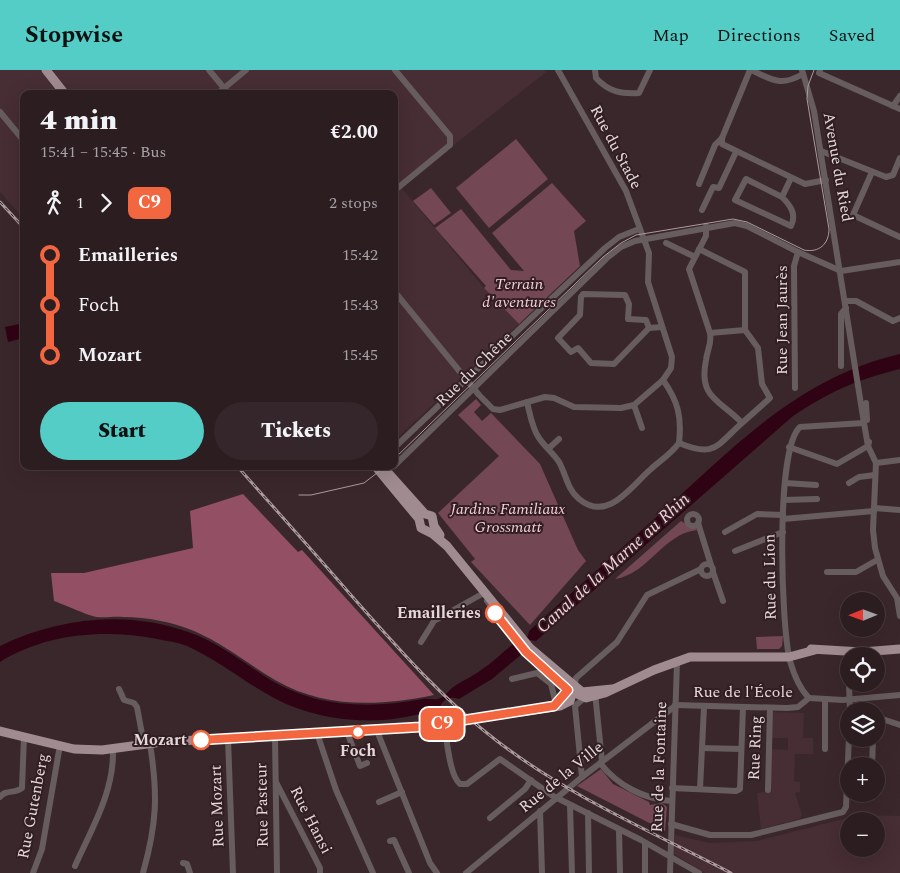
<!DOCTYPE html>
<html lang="en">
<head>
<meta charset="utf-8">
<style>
	:root { --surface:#2c1d21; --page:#34262a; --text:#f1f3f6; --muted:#a6a2a5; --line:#483b3f; --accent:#54cdc7 }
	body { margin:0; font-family:Spectral,serif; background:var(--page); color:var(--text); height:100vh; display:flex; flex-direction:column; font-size:19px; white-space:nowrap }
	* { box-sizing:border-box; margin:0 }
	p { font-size:16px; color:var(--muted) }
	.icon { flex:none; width:28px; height:28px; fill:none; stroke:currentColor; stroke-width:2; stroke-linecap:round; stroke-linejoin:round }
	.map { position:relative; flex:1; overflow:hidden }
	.side { position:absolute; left:20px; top:20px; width:378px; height:380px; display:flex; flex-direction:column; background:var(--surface); border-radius:10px; box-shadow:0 5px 20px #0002,0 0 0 1px var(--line) }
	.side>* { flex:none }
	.badge { padding:0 10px; border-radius:8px; font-size:18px; line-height:32px }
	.needle { width:32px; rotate:269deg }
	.controls { position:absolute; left:840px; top:522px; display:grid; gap:10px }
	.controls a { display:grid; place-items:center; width:45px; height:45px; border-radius:50%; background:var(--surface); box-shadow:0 5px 20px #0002,0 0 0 1px var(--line); font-size:25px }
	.map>.badge { position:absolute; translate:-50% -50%; box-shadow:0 0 0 2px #fff }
	.legs { display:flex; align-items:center; gap:8px; height:55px; padding:0 20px; font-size:16px }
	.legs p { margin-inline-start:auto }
	.summary { display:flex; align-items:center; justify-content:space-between; height:85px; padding:0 20px }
	h1 { font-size:28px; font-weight:800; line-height:38px }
	.cta { display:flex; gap:10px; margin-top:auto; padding:10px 20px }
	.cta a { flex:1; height:58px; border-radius:30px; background:var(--accent); color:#111; font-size:20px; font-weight:800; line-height:58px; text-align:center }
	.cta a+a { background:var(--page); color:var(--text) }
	ul { padding:0 20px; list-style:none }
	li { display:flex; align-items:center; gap:18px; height:50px; font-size:19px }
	li i { display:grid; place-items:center; width:8px; height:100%; margin:0 6px; background:currentColor }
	li i::after { content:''; width:12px; height:12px; margin:-6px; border:4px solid; border-radius:50%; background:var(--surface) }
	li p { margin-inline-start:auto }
	li:first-child i { background:linear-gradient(#0000 50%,currentColor 0) }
	li:last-child i { background:linear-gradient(currentColor 50%,#0000 0) }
	header { display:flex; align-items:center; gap:30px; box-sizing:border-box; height:70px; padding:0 25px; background:var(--accent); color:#111 }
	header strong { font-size:24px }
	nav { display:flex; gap:28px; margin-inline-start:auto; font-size:18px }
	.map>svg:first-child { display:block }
</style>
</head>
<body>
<header>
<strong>Stopwise</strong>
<nav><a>Map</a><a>Directions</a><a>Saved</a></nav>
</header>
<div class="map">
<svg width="900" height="803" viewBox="0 0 900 803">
	<rect width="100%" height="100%" fill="#3a272c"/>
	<g fill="#472d34" fill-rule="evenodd">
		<path d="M0 0H544L546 2 401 117 484 218 519 254 394 371V24H24V149L0 122Z"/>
		<path d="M772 642 804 643 803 668H813V684H795L794 711 800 712V722L795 723 802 745 799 749 761 759 757 723 772 721 770 713 771 679 788 680V668H771Z"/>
		<path d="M849 745 900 746V803H705L674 784 675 765 709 773 757 771 847 748ZM849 751H876V779H849Z"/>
	</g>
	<g fill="#734753">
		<path d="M516 69 548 109 489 158 456 118Z"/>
		<path d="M552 113 586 151 574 161 580 196 519 254 484 218 486 216 435 158 461 139 511 200 524 201 492 163Z"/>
		<path d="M431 118 451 143 434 155 413 131Z"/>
		<path d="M476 329 481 335 474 342 482 351 491 343 540 394 578 480 586 491 530 555 471 492 475 489 438 443 499 386 458 345Z"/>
		<path d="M681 451 691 457H696L697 460C662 464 649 504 615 509Z"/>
		<path d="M783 566 782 576 779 579H757L756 567Z"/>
		<path d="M601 699 613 714 649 732 650 735 662 733 667 737 665 761 577 716Z"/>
	</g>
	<path fill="#934f63" d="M243 424 298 482 302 480 434 625C380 636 325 639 275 610 248 594 224 574 194 561 172 552 147 547 123 547 115 546 105 548 97 547 89 546 65 535 54 531L51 503H84L193 478 190 441Z"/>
	<g fill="#300314">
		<path d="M24 253V268L8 272 5 257Z"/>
		<path d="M900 284V299C856 310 831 321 793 346L536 571 530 570 523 577V583L492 609 459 629C450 626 443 629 440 637 390 658 322 654 274 628 244 612 218 590 187 576 177 572 167 571 157 569 105 559 47 563 0 592V576C59 547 129 540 191 563 219 573 241 591 266 607 314 638 369 639 423 629 428 628 433 630 438 629 445 627 447 622 452 618 461 611 472 607 481 600 493 592 503 582 513 574H519L528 566 529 561C573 521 618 482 662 442 736 375 800 307 900 284Z"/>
	</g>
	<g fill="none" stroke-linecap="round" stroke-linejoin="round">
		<g stroke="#675d5f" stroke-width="6">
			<path d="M209 0 229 24"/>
			<path d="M595 0 596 8C609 22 621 24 639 23L650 0"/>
			<path d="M750 0 722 68V74L805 114 826 110"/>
			<path d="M751 0C773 10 780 17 803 4"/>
			<path d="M802 0 814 41 864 353 868 376 876 393 873 460 875 478 883 506 897 528 900 546"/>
			<path d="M820 0 819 3 900 39"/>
			<path d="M217 24 246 0"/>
			<path d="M893 36 900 26"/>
			<path d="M0 42 24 71"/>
			<path d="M821 81 886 107 893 105 900 88"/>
			<path d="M872 102 853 145 900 167"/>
			<path d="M699 114 715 75 722 68"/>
			<path d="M394 121 450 75V66L395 0"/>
			<path d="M782 127 746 109 735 130 791 156C797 144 790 135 782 127L791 108"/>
			<path d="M702 140 713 117 719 118 736 82"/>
			<path d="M706 156V166L689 199 710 263"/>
			<path d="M666 173 695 187"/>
			<path d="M699 179 745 202V260"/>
			<path d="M394 221 479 325 493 339 500 340 545 327 554 328 574 337 621 338 634 335 663 310 671 298 672 287 648 212 649 183 626 121 558 0"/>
			<path d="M845 231H856L893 251 900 248"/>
			<path d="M649 258 646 250 628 249 629 234 625 225 583 224 581 227 580 245 558 268 571 282 578 278 591 293 614 294 649 258 662 257"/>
			<path d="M841 296V244L846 238"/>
			<path d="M795 318 794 196 798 182"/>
			<path d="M527 332C530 344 532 358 539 368 545 377 553 383 559 392 566 404 567 419 579 429 608 453 631 416 651 399 661 390 671 384 679 373 682 347 678 331 663 310"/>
			<path d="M866 333 867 350"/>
			<path d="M634 335 642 358"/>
			<path d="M864 353 800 357C775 379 781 556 790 591 794 605 799 618 809 628L843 630 900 625"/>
			<path d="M679 373C715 388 716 376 742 353 721 330 698 329 706 290 707 280 712 274 710 263L745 260 758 278 762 314 770 328 742 353"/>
			<path d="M789 377 837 394 868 376 869 372"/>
			<path d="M394 378 605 178 619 167 639 159"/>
			<path d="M549 378 559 369"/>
			<path d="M876 393 900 390"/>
			<path d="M394 396 607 188 621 177 635 171 735 153 747 156 798 182 841 201 900 192"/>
			<path d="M785 413 816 415"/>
			<path d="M849 413 859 407 875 405"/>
			<path d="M784 430 817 429"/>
			<path d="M874 438 900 440"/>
			<circle cx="693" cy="450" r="6"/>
			<path d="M783 449 874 441"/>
			<path d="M698 453 711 495"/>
			<path d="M725 462 757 444 783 445"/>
			<path d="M735 481 783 462"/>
			<circle cx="707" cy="500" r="6"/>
			<path d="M713 502 723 531"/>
			<path d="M827 502H856L877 490"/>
			<path d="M487 531 527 582 552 606"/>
			<path d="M421 572 434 551 482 524"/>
			<path d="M848 580 849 607"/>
			<path d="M512 609 537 603 551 614 556 634"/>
			<path d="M849 614 850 641"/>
			<path d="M574 617 576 608 617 572 647 525 701 499"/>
			<path d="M119 619 124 630 134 633 137 637 144 675"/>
			<path d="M595 623 602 691"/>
			<path d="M675 635 787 638 798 637 809 628"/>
			<path d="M850 635 864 641"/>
			<path d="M876 647 900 655"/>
			<path d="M444 654C447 668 449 705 460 714H467L500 689 553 726 641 770 699 803"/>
			<path d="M377 661 430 793 437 803"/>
			<path d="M347 662 360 696 367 693"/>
			<path d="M317 663 336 720 373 803"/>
			<path d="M275 667 277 803"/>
			<path d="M228 669 233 803"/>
			<path d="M702 678 741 679"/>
			<path d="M825 679V630"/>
			<path d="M600 693C617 715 643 729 672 731"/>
			<path d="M872 696 873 669"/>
			<path d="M582 707 575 636 583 629"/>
			<path d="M276 712 320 798V803"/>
			<path d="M672 718 736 721 740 719 743 637"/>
			<path d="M700 719 704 637"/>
			<path d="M768 720 770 638"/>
			<path d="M0 727C6 719 15 724 22 718L24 667"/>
			<path d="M379 732 402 722"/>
			<path d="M570 735 572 803"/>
			<path d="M540 741 542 803"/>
			<path d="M588 743 589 803"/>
			<path d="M490 748 525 719 531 710"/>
			<path d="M671 754 710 765H751L843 742 846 737 849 666"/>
			<path d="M619 760 620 803"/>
			<path d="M390 771 394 770 409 803"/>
			<path d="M645 773V803"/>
			<path d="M183 793 187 794 190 803"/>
			<path d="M75 796C92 758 114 722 113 680"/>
			<path d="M33 803 42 779 60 675"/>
			<path d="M143 803C157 753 158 724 150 674"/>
			<path d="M466 803 582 707 675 636"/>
			<path d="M670 803 677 592"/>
		</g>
		<g stroke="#9f8b90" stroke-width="9">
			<path d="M46 0 65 24"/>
			<path d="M375 396 419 449 421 458 433 464 447 476 530 578 582 622 612 619"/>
			<path d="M382 396 425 444 432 446 434 456 440 465"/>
			<path d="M811 579 862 582 900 579"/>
			<path d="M551 600 568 620 586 628 605 623 654 600 690 587H789L815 580"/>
			<path d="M0 661 74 679 102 680 162 672 419 657 560 636 570 631 574 617"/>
		</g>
		<g stroke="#ab9b9f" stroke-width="1">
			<path d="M394 389 603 187 621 173 636 165 733 149 747 152 804 180C819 183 829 174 829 159L807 29 808 16 814 0"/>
			<path d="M299 425H311L364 413 386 396"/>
		</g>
		<g stroke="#ab9b9f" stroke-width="3">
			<g id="rail">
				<path d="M0 132 24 158"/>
				<path d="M237 396C275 439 313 481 350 524 396 576 442 629 497 671 569 726 652 762 731 803"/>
			</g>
		</g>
		<use href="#rail" stroke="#301e23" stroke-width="1" stroke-dasharray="4" stroke-linecap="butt"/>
	</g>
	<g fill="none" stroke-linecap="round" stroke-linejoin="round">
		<g stroke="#fff" stroke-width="11">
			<path id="line-1" d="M201 670 420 657 554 636 568 620 526 582 495 543"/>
		</g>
		<use href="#line-1" stroke="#f26640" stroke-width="8"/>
	</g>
	<g fill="#fff" stroke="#f26640" stroke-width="2.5">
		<circle cx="495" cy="543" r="9"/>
		<circle cx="358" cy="662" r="6"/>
		<circle cx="201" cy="670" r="9"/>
	</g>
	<g text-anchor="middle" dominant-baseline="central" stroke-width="4" stroke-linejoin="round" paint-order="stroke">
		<g font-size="16" fill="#e5d7da" stroke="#301e23">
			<text transform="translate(616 77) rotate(62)">Rue du Stade</text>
			<text transform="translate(838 97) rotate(80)">Avenue du Ried</text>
			<text transform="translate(782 250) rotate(-90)">Rue Jean Jaurès</text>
			<text transform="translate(474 299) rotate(-44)">Rue du Chêne</text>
			<text transform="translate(770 507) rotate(-91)">Rue du Lion</text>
			<text x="743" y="622">Rue de l'École</text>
			<text transform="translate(755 678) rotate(-88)">Rue Ring</text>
			<text transform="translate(659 697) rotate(-88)">Rue de la Fontaine</text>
			<text transform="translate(561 707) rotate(-39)">Rue de la Ville</text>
			<text transform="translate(262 735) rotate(-91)">Rue Pasteur</text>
			<text transform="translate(33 736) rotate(-79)">Rue Gutenberg</text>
			<text transform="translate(217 736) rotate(-92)">Rue Mozart</text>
			<text transform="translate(311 750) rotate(63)">Rue Hansi</text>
		</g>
		<g font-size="16" font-style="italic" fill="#f6ccd6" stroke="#301e23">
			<text x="519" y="214">Terrain<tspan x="519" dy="18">d'aventures</tspan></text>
			<text x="508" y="439">Jardins Familiaux<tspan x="508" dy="18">Grossmatt</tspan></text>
		</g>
		<g font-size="16" font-weight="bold" fill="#e5d7da" stroke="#301e23" text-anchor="end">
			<text x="481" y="543">Emailleries</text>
			<text x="187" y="670">Mozart</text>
			<text x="358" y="681" text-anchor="middle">Foch</text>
		</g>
		<g font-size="18" font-style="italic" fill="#f7cdd7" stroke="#301e23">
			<text transform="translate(613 493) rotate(-42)">Canal de la Marne au Rhin</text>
		</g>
	</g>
</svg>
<div class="controls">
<a><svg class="needle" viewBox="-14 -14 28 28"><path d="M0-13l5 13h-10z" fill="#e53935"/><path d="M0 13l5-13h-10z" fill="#a6a2a5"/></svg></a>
<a><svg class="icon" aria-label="locate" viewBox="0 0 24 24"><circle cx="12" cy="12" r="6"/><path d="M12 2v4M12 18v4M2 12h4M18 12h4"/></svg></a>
<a><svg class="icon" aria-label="layers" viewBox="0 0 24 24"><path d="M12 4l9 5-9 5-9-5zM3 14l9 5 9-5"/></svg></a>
<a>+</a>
<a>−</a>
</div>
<b class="badge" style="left:442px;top:654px;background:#f26640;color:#fff">C9</b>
<section class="side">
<div class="summary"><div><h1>4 min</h1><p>15:41 – 15:45 · Bus</p></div><b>€2.00</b></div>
<div class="legs"><svg class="icon" aria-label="walk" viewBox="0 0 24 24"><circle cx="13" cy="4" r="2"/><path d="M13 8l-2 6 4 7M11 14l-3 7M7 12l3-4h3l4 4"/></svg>1<svg class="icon" aria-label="forward" viewBox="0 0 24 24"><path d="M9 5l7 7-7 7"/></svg><b class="badge" style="background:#f26640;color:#fff">C9</b><p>2 stops</p></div>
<ul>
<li><i style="color:#f26640"></i><b>Emailleries</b><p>15:42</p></li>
<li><i style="color:#f26640"></i><span>Foch</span><p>15:43</p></li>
<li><i style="color:#f26640"></i><b>Mozart</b><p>15:45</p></li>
</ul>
<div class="cta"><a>Start</a><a>Tickets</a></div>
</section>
</div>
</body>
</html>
